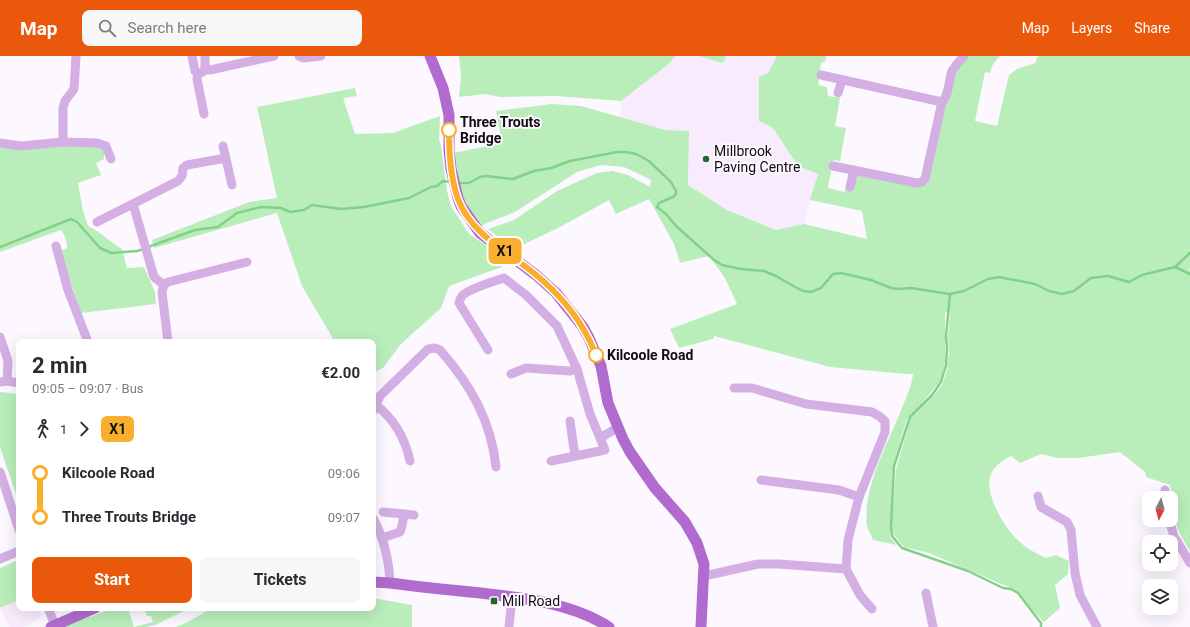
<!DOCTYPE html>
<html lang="en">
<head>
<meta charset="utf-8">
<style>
	:root { --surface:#fff; --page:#f7f7f7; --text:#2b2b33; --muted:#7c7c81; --accent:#ea580c }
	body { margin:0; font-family:Roboto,sans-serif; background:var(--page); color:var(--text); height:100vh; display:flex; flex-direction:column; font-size:15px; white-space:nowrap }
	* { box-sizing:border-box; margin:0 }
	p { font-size:13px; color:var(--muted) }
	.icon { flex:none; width:22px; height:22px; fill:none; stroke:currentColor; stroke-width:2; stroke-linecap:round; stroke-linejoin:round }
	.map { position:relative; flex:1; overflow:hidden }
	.sheet { position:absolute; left:16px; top:283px; width:360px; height:272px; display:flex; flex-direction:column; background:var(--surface); border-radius:8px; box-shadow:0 4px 16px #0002 }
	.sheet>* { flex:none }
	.badge { padding:0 8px; border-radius:6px; font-size:14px; line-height:26px }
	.needle { width:26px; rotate:186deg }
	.tools { position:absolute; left:1142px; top:435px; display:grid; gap:8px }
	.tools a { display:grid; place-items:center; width:36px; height:36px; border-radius:8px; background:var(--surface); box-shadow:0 4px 16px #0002; font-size:20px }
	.map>.badge { position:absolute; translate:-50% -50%; box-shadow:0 0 0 2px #fff }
	.legs { display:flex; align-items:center; gap:6px; height:44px; padding:0 16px; font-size:13px }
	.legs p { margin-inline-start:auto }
	.headline { display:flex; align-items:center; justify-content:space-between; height:68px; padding:0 16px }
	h1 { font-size:22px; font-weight:700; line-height:30px }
	.primary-button { display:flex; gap:8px; margin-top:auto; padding:8px 16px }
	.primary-button a { flex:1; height:46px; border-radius:8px; background:var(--accent); color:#fff; font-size:16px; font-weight:700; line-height:46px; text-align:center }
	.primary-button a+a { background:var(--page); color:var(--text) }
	ul { padding:0 16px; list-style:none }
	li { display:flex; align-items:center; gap:14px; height:44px; font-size:15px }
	li i { display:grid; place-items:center; width:6px; height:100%; margin:0 5px; background:currentColor }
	li i::after { content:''; width:10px; height:10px; margin:-5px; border:3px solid; border-radius:50%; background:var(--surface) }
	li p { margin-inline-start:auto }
	li:first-child i { background:linear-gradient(#0000 50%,currentColor 0) }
	li:last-child i { background:linear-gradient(currentColor 50%,#0000 0) }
	header { display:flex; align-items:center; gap:24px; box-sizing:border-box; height:56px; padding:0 20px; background:var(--accent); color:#fff }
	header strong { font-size:19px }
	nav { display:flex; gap:22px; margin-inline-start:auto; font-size:14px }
	.search { width:280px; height:36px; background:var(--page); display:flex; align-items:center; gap:10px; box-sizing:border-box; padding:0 14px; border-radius:8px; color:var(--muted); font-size:15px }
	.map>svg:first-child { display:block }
</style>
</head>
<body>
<header>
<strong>Map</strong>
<div class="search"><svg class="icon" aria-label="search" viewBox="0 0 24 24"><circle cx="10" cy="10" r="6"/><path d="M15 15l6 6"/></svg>Search here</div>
<nav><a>Map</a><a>Layers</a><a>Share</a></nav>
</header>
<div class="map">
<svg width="1190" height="571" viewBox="0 0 1190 571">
	<rect width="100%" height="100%" fill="#fdf8ff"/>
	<g fill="#f8ebfe">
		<path d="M675 0H699L722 7 725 4 726 0H777L768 17 773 72 798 110 818 118 804 168 776 174 727 154 688 129 689 75 665 74 620 62 621 45 670 7Z"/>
		<path d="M19 544V552H39L41 560 35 565 23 571H9L0 552Z"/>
	</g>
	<g fill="#b9eebb">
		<path d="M459 0H675L670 7 621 45 557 40 500 41 485 38 459 41 461 21Z"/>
		<path d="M699 0H726L725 4 722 7Z"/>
		<path d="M777 0H826L825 6 821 7 818 29 827 31 828 40 840 42 835 70 846 72 840 105 833 104 828 132 844 136C847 127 853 121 861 117L920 129 954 14 965 0H1000L993 8 990 17 985 16 975 65 997 70 1009 19 1017 13 1035 7 1038 0H1190V212L1189 214 1190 215V495C1181 481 1174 467 1171 451 1170 443 1173 437 1170 429L1146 421 1145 416 1120 396 1078 402H1058L1041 398 1020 407 1011 400C1003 404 995 409 991 418 983 439 1007 476 1022 488 1029 494 1038 498 1046 502L1056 499 1069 505 1068 518 1055 529 1060 552 1044 566 1013 533 929 497 904 491 893 478 892 466 896 413 911 362 935 338 942 329 947 314 949 297 948 281 950 257 945 256V305L941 324 922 347 907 363 893 409 890 481 897 489 873 484C871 479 868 474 867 470 862 430 890 384 904 347 908 337 912 328 913 318H907L830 311 714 280 713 283 679 292 670 273 737 248 725 222 709 200 680 207 674 188 649 143 616 158 609 144 560 171 514 193 488 173 514 164 557 135 597 117 612 115 628 119 650 131 651 124 624 111 601 109 577 116 515 156 487 167 483 169 481 172 476 167 459 135 453 97 488 90V85L501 81 496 55 552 48 581 50 665 74 689 75 688 129 727 154 776 174 804 168 867 183 862 155 810 144 818 118 798 110 773 72 759 65V21L768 17Z"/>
		<path d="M355 32 357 40 343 42 355 78 393 77 440 60 439 84 441 90 447 135 451 150 469 178 506 202 502 211 449 230 441 252 401 288 383 312 373 317V286H335L302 230 277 157 154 192 152 184 249 146 277 142 257 51Z"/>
		<path d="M53 90 100 91 104 95V103L96 107 101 119 78 127 83 155 88 170C101 176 110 186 122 193L127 212 144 211 155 236 156 248 81 257 61 198 62 194 67 192C67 185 65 179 61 174L0 196V91Z"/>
		<path d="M0 336 19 338V447L0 391Z"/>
		<path d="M18 504 19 505V544L0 552V512Z"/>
		<path d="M373 542 412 549V571H176L186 567 212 552H373Z"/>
		<path d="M115 552H128L134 571 153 566 151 560H147L144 552H190L155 569 146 571H61Z"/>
	</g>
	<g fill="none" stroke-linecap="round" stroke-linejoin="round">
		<g stroke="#83d189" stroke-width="2.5">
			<path d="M457 127H469L480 121 486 120 513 123 534 115 551 112 570 105 617 96H626L636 98 649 105 671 126 676 135V138L673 141 659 147 657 151 667 159 676 170 713 203 722 209 741 213 764 215 776 220 795 231 803 235 811 236 821 232 833 218 841 217 871 224 891 232 898 233 911 232 950 238 964 235 988 223 999 221 1035 228 1049 235 1062 238 1074 235 1091 222 1108 220 1129 226 1142 219 1175 211 1190 218"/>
			<path d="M0 191 71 163 77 166 100 192 111 197 137 195 144 193"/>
			<path d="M148 191 195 174 218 171 237 157 261 151 281 152 290 156 304 154 312 149 341 153 364 151 409 142 431 131 437 130 443 125 450 126"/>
			<path d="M1175 211 1190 197"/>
			<path d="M950 238 946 280 947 293 946 309 941 326 932 339 910 361 908 367 894 410 891 471 892 480 902 492 968 515 1003 532 1011 533 1018 537 1041 567V571"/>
		</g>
		<g stroke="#d4afe4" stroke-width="9">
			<path d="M192 0 195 15 198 17 203 16 205 13V0"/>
			<path d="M299 0 303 2 321 0"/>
			<path d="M205 13 210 14 274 0"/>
			<path d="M198 17 197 23 204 58"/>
			<path d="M821 19 942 46"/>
			<path d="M838 37 842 24"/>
			<path d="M63 86 97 87 106 90 111 103"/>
			<path d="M0 87 21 90 63 86V52L65 45 74 33 76 0"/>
			<path d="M223 90 232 129"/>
			<path d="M833 110 917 127 922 126 925 123 942 46C950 37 948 25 952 15 955 10 960 4 964 0"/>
			<path d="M850 131 854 114"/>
			<path d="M133 148 154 221 164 229"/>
			<path d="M97 166 178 125 182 120 183 112 187 109 226 102"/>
			<path d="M56 190 68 234 88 286"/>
			<path d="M0 281 8 305 7 325"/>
			<path d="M168 286 162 236 164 229 168 226 247 206"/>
			<path d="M488 294 459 247C459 246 461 241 462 240 468 233 495 225 504 222L526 239 557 270 577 313 590 358 600 382 617 372"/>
			<path d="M511 318 526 312 570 315 577 313"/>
			<path d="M0 326 7 325 19 327"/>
			<path d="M734 332H752L806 348 872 356 879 360 885 365V376L859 441 848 484 846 513 860 539 872 553"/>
			<path d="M376 349C394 363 405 382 410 405"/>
			<path d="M373 355 380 340 428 293 435 292 440 294C470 328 491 364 496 411"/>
			<path d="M570 365 575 400"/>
			<path d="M551 405 605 394 600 382"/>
			<path d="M0 416 19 474"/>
			<path d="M761 424 839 434 859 441"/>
			<path d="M1165 434 1166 442"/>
			<path d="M1038 440 1041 451 1067 466 1071 474 1075 517 1080 539 1097 571"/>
			<path d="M383 456 414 459"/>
			<path d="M373 462C384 482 389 504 390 527"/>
			<path d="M1169 464 1174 480 1190 507"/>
			<path d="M382 482 400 476 402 470 404 458"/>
			<path d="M0 503 19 495"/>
			<path d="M704 520 758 508H779L846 513"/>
			<path d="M926 537 933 571"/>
			<path d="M48 552 55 569"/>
			<path d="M509 571 512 541"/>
		</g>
		<g stroke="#b16bce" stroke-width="11">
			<path d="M430 0 443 32 449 59V94L451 113 458 142 461 150 480 177 536 219 556 237 583 271 589 282 601 310 608 347 623 383 630 396 655 432 685 466 697 487 704 508 701 571"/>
			<path d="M373 526 390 527C420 531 450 534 481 537 524 542 572 547 609 571"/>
			<path d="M51 571 95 552"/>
		</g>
	</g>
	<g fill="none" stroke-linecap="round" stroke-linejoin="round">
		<g stroke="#fff" stroke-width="9">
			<path id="line-1" d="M449 74C449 97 450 121 458 143 471 178 508 196 535 218 562 240 584 268 596 299"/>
		</g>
		<use href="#line-1" stroke="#f9af2d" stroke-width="6"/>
	</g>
	<g fill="#fff" stroke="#f9af2d" stroke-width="2">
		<circle cx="449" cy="74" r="7"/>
		<circle cx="596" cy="299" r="7"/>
	</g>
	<g fill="#27662f" stroke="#fdf8ff" stroke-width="1.5">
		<circle cx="706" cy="103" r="4"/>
		<rect x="490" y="541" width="8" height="8" rx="2"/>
	</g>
	<g text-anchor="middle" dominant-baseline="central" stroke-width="4" stroke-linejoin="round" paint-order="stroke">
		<g font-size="14" font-weight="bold" fill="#100c11" stroke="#fdf8ff" text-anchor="start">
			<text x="460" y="66">Three Trouts<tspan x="460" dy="16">Bridge</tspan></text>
			<text x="607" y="299">Kilcoole Road</text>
		</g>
		<g font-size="14" fill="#100c11" stroke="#fdf8ff" text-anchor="start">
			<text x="714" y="95">Millbrook<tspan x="714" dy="16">Paving Centre</tspan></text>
			<text x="502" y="545">Mill Road</text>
		</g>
	</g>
</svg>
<div class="tools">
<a><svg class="needle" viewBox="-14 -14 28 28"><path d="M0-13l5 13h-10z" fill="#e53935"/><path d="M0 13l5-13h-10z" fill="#7c7c81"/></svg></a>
<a><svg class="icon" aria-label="locate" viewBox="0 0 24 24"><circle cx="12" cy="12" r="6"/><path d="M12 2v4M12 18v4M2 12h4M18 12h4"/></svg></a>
<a><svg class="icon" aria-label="layers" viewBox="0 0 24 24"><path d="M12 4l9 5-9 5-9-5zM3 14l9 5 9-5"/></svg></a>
</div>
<b class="badge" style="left:505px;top:195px;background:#f9af2d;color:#111">X1</b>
<section class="sheet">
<div class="headline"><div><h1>2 min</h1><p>09:05 – 09:07 · Bus</p></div><b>€2.00</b></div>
<div class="legs"><svg class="icon" aria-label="walk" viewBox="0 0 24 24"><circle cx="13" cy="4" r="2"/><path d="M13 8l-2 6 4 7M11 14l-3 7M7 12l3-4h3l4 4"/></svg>1<svg class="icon" aria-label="forward" viewBox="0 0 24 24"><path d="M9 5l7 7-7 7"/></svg><b class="badge" style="background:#f9af2d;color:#111">X1</b></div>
<ul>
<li><i style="color:#f9af2d"></i><b>Kilcoole Road</b><p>09:06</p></li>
<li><i style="color:#f9af2d"></i><b>Three Trouts Bridge</b><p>09:07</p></li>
</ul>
<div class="primary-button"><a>Start</a><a>Tickets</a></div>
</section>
</div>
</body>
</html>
